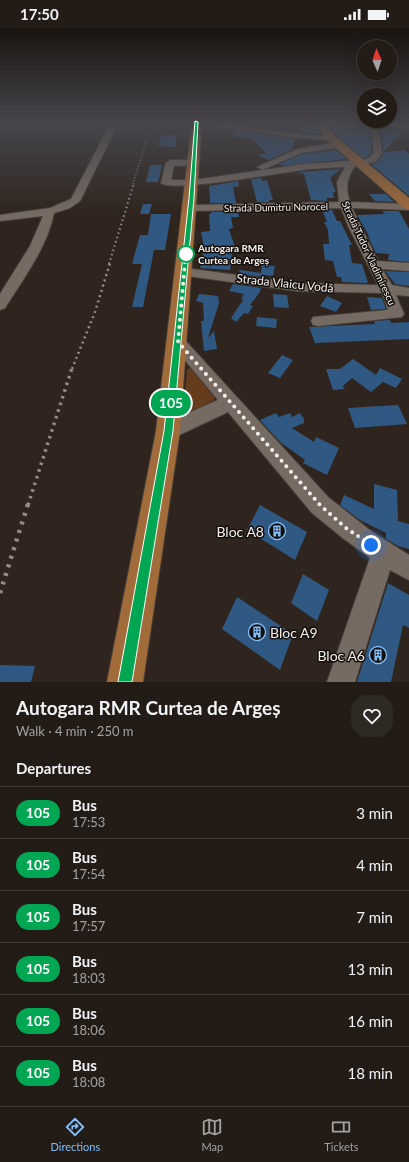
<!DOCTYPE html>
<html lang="en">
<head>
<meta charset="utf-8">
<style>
	:root { --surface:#231c16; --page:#2f2923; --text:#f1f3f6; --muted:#a3a1a1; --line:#403a35; --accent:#81bdfa }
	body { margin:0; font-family:Lato,sans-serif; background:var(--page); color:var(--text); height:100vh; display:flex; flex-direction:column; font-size:15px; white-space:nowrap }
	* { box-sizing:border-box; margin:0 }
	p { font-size:13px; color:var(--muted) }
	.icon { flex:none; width:22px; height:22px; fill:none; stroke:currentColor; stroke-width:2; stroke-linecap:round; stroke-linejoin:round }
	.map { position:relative; height:654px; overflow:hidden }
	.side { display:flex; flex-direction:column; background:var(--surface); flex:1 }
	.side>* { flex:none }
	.badge { padding:0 8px; border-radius:13px; font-size:14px; line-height:26px }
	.needle { width:26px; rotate:357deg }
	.buttons { position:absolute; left:357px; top:12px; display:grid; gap:8px }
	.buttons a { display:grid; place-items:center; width:40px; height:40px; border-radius:50%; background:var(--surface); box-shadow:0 4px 16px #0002,0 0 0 1px var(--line); font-size:20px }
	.you { position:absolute; width:20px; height:20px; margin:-10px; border:3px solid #fff; border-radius:50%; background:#1a73e8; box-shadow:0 0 0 6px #1a73e833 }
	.map>.badge { position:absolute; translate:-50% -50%; box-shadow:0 0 0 2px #fff }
	h2 { padding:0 16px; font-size:15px; line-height:36px }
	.round { display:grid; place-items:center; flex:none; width:42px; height:42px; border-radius:16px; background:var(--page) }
	.head { display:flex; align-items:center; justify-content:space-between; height:68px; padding:0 16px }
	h1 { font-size:19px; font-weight:700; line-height:30px }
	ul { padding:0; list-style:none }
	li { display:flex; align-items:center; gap:12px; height:52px; padding:0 16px; border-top:1px solid var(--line) }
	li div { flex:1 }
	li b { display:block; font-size:15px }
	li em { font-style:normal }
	li .badge { min-width:44px; font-weight:700; text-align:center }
	.status { display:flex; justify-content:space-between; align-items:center; height:28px; padding:0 20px; background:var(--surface); direction:ltr }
	.status svg { height:11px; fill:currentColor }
	.tab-bar { display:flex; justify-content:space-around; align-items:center; height:56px; border-top:1px solid var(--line); background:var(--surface); font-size:11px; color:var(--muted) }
	.tab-bar a { display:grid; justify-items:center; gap:2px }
	.tab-bar .current { color:var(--accent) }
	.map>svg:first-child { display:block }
</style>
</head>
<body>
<div class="status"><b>17:50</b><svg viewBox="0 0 49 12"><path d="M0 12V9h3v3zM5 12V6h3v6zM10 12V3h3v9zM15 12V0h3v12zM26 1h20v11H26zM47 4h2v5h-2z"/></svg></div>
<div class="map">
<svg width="409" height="654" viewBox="0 0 409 654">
	<rect width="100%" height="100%" fill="#2f251e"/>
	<path fill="#653c1c" d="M190 340 215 368 214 372 191 385 186 386 184 376 187 341Z"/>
	<g fill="#2f5983">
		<path d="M231 94H262L260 97 296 102V104Z"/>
		<path d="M299 94H313L321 106 301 105Z"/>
		<path d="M326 94H372L370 102 372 124 368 129 363 130 336 107Z"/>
		<path d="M381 100 406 101 383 124Z"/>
		<path d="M233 102 295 111 293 121 269 132 257 127 266 125 253 111 234 109Z"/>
		<path d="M162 107H177L175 119 158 118Z"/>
		<path d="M336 122 347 131 283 138 279 136 302 126Z"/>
		<path d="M405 122 409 126V168L371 136 376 135 383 127V124Z"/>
		<path d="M150 137H162L158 154H146Z"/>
		<path d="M341 141 330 150 336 164H333L334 170H326L328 173 311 172 304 146 298 144Z"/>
		<path d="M260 150 263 153 267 152 273 172H269V174H257L251 151Z"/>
		<path d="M238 153 239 158 233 159 236 175H210L209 158Z"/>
		<path d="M369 166H386L394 174 375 173Z"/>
		<path d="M143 176H152L149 186H140Z"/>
		<path d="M322 182H332L337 193H340L352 217H349L352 235 362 236 368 255 342 254 341 249H337L333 233 325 232 323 216H329L328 202 324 194H327Z"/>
		<path d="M382 183H399L409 201V234L388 232 389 226 376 225 368 208H369L357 187 385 186Z"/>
		<path d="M211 184H238L239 189H231L233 200 229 201 237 225H232L230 242 200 240 204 220 201 204 210 203 209 186H211Z"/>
		<path d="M151 186H171L165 222H154L143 279H132L142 236H132L140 207H148Z"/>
		<path d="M262 237 275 238 273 248 264 247V249L238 246 240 242 261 245Z"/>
		<path d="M385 243 409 244V258L395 256Z"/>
		<path d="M233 256 261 260 260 264 250 277 253 278 248 286 244 285 236 294 231 290 243 272 241 271 244 266 229 263Z"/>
		<path d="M199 266 218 268 219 275 208 310 214 303 217 321 204 323 201 293H204L203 275 196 273Z"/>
		<path d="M273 266 287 267 289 280 274 279Z"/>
		<path d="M327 268 342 275 336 284 320 278Z"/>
		<path d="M367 269 382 270 386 281 371 282Z"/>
		<path d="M257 289 277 291 276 300 256 298Z"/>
		<path d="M390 292 391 295 409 294V311L315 315 309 299 375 296 374 293Z"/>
		<path d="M282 327 293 332 280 350 268 345Z"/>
		<path d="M353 331 376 347 380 340 402 351 396 360 383 354 371 364 352 350 343 358 344 361 333 362 326 341H340Z"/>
		<path d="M398 377 407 396 355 400 348 380Z"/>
		<path d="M276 385 279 389 290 385 292 389 300 385 304 391V395L292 400 314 414 316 409 339 420 327 447 303 435 305 432 280 414 260 392Z"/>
		<path d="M374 456 397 462 398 493 409 496V521L398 518 386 511V505L360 492 340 477 344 467 374 481Z"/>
		<path d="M260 477 307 504 295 532 247 502Z"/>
		<path d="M303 546 329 562 317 593 291 575Z"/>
		<path d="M388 555 409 567V600L403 597 391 654H357Z"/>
		<path d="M237 569 293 606 280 642 222 601Z"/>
		<path d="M0 637 35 638 31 654H0Z"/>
	</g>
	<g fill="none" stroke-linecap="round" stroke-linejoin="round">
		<g stroke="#48403a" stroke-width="2">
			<g id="minor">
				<path d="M111 94H119L80 173 70 180 54 185C47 220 23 251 5 280L0 282V266L30 218 43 188 0 193V187L50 180 71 171Z"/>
				<path d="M210 94 297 106 331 108 335 110 331 112 297 110 213 98H210Z"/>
				<path d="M374 94 409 96V100L380 98 379 102 382 126 375 134 355 138C347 150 345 160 350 174L409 176V182L352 180 378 233 409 235V243L382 241 392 257 409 260V268L396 267 404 286 402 289 318 298 313 297 311 293 313 289 388 282 382 265 296 263 180 247 179 244 185 240 296 255 378 257 349 200 341 180 190 183 185 180 190 177 339 174 337 154 345 139C331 140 317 140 303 142 283 144 171 165 161 155L166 135 170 132H197V136L194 137 174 138 171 152H193L304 136 361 132 369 130 374 125 371 102Z"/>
				<path d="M333 115 337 118 336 120 302 125 262 142 257 139 297 121Z"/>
				<path d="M178 308 183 310 328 469 371 503 409 527V552L390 542 355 654H327L370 530 344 511 312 485 228 384 175 409 168 411 161 409 159 403 161 397 218 372 173 318 170 314 173 310Z"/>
			</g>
		</g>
		<g stroke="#48403a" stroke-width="2">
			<g id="major">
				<path d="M192 94H202L180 403 143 654H107L156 403Z"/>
				<path d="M314 94H324L335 108 409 170V181L404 180 327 112Z"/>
			</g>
		</g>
		<use href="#minor" fill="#766b63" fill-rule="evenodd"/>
		<use href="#major" fill="#a26b3a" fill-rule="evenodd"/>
		<path stroke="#958c86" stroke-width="1.5" stroke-dasharray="1 2" stroke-linecap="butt" d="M133 156 152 94"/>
		<path stroke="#958c86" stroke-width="2" stroke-dasharray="1.5 3" stroke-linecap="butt" d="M109 236 134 155"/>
		<path stroke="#958c86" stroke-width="2.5" stroke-dasharray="2 3.5" stroke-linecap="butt" d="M72 341 95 284 110 235"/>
		<path stroke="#958c86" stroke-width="3.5" stroke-dasharray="2.5 4.5" stroke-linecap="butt" d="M28 477 72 340"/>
		<path stroke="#958c86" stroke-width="4.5" stroke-dasharray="3 6" stroke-linecap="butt" d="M0 565 28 476"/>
	</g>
	<linearGradient id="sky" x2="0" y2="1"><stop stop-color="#1a1410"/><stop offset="0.51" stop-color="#47464c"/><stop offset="1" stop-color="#47464c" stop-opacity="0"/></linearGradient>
	<rect width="409" height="186" fill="url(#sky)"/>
	<path fill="#00a651" stroke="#fff" d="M195 93 198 94 194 170 173 403 132 654H118L164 403 189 170Z"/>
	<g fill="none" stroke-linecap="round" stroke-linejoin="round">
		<path stroke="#f7f0eb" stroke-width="4" stroke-dasharray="0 7.2" d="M186 226V223L178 314 320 477 346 500 371 517"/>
	</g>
	<defs>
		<g id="building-ring" transform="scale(0.9)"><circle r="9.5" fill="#130f0c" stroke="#81bdfa" stroke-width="1.5"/><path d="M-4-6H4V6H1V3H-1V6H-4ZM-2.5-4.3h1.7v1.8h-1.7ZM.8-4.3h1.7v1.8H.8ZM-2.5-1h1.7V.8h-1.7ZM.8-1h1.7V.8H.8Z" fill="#81bdfa"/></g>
	</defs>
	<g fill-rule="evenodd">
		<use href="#building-ring" x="277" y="503"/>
		<use href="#building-ring" x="257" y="604"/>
		<use href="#building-ring" x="378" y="627"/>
	</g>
	<circle fill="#fff" stroke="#00a651" stroke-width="2" cx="186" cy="226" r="8"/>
	<g text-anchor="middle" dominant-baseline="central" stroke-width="3" stroke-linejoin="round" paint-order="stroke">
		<g font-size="10" fill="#f7f0eb" stroke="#130f0c">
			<text transform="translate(276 179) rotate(-1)">Strada Dumitru Norocel</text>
			<text transform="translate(369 225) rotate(65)">Strada Tudor Vladimirescu</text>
		</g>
		<g font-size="10" font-weight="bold" fill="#f7f0eb" stroke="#130f0c" text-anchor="start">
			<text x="198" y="220">Autogara RMR<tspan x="198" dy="12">Curtea de Argeș</tspan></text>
		</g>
		<g font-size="12" fill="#f7f0eb" stroke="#130f0c">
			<text transform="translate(285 255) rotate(6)">Strada Vlaicu Vodă</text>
		</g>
		<g font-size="14" fill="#f7f0eb" stroke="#130f0c" text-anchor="end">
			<text x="264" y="503">Bloc A8</text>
			<text x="270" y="604" text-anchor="start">Bloc A9</text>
			<text x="365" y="627">Bloc A6</text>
		</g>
	</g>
</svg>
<div class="buttons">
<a><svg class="needle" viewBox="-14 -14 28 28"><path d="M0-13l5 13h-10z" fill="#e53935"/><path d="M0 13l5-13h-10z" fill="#a3a1a1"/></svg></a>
<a><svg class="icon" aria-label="layers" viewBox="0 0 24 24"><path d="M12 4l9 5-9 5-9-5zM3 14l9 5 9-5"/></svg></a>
</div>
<div class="you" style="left:371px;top:517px"></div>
<b class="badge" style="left:171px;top:375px;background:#00a651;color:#fff">105</b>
</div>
<section class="side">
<div class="head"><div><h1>Autogara RMR Curtea de Argeș</h1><p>Walk · 4 min · 250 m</p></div><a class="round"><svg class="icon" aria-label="heart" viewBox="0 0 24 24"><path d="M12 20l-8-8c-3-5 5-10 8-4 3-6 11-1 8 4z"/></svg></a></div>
<h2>Departures</h2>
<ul>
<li><span class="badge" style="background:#00a651;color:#fff">105</span><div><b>Bus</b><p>17:53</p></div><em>3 min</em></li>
<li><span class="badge" style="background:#00a651;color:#fff">105</span><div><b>Bus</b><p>17:54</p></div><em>4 min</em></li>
<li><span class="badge" style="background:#00a651;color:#fff">105</span><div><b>Bus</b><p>17:57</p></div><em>7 min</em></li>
<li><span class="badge" style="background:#00a651;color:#fff">105</span><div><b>Bus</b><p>18:03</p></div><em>13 min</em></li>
<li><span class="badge" style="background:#00a651;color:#fff">105</span><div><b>Bus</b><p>18:06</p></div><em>16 min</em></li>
<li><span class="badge" style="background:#00a651;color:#fff">105</span><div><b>Bus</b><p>18:08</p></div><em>18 min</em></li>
</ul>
</section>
<nav class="tab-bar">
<a class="current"><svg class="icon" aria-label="directions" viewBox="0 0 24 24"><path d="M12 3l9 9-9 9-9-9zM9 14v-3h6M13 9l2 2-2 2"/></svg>Directions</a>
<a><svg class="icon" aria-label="map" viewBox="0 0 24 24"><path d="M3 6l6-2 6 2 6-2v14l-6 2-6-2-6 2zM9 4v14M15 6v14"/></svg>Map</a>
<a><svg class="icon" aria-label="tickets" viewBox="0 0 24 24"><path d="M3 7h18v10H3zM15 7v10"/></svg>Tickets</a>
</nav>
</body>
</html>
